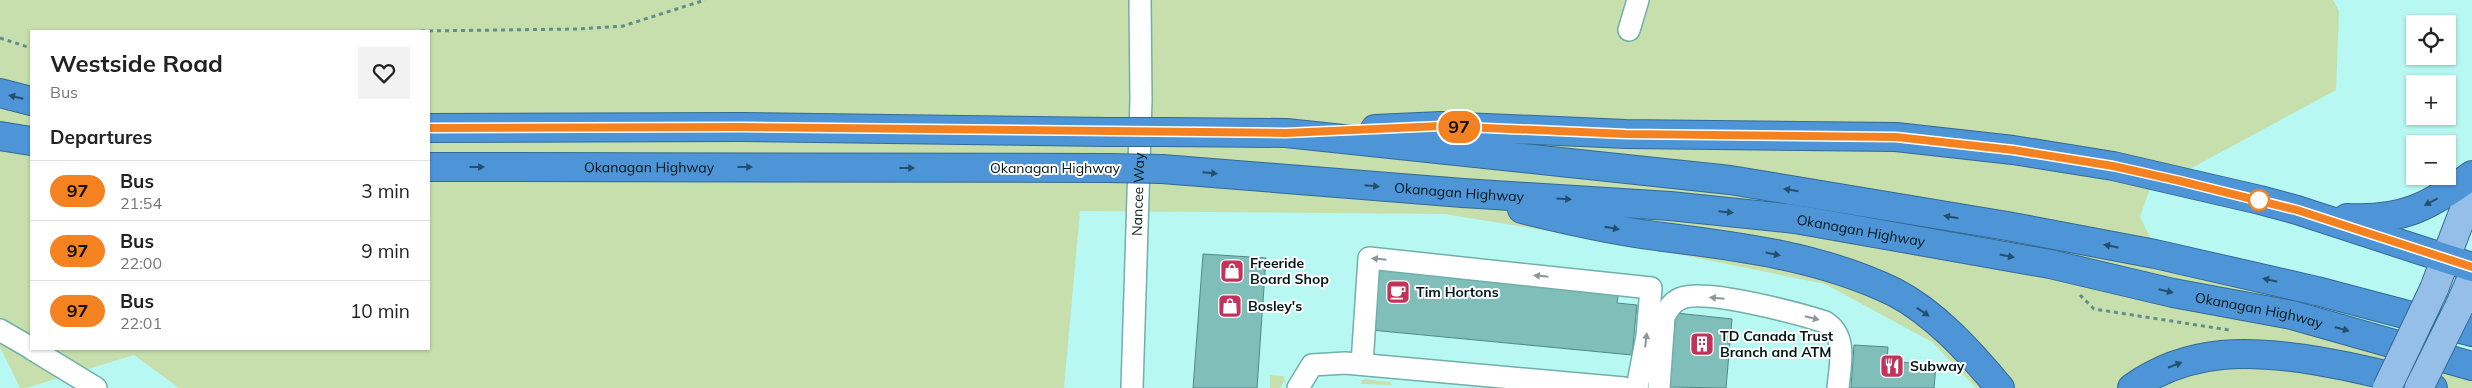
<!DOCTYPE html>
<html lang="en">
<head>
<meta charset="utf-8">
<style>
	:root { --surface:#fff; --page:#f2f2f2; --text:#222; --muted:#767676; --line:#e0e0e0 }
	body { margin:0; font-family:Mulish,sans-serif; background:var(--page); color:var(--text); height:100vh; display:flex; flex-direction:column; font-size:19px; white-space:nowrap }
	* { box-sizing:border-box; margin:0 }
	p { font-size:16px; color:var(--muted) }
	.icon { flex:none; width:28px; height:28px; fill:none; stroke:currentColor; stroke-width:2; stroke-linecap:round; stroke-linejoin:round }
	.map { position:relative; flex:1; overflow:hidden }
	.sheet { position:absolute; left:30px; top:30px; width:400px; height:320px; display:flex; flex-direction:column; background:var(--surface); border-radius:0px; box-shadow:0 1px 4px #0004 }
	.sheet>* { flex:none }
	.badge { padding:0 10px; border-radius:16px; font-size:18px; line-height:32px }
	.buttons { position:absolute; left:2406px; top:15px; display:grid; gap:10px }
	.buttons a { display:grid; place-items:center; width:50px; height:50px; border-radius:0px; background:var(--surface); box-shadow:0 1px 4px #0004; font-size:25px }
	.map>.badge { position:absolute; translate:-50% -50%; box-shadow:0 0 0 2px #fff }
	h2 { padding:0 20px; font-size:19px; line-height:45px }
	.round { display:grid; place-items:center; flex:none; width:52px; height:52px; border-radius:0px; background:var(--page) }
	.summary { display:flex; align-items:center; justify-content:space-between; height:85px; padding:0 20px }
	h1 { font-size:24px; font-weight:700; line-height:38px }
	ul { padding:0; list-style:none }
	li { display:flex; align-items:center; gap:15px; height:60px; padding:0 20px; border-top:1px solid var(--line) }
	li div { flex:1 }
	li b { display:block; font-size:19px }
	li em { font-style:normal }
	li .badge { min-width:55px; font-weight:700; text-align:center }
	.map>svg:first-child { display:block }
</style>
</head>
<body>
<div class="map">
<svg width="2472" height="388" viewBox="0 0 2472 388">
	<rect width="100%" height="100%" fill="#b8f8f2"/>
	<g fill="#c7dfad" fill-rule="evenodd">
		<path d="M0 0H2333L2339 11 2336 90 2149 191 2140 217 2154 245 2472 377V388H1976L1932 342 1825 284 1623 243 1444 214 1080 211 1064 388H179L134 355 26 388H20L0 347ZM31 31H429V349H31Z"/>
		<path d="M1270 375 1283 376 1285 380 1280 388H1270Z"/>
		<path d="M1365 379 1390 382 1392 385 1362 384 1361 381Z"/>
	</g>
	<g fill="#7fbeb9" stroke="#4d8b86">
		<path d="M1203 254 1266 258 1257 388H1193Z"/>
		<path d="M1377 267 1619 290 1617 303 1637 305 1632 355 1371 330Z"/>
		<path d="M1676 313 1732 319 1726 388 1669 387Z"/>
		<path d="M1854 345 1888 347 1887 361 1936 365 1934 388H1851Z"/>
	</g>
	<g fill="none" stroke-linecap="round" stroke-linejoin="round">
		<g stroke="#71afaa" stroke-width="24">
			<g id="minor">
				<path d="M1629 30 1638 0"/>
				<path d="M0 330 31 348"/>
				<path d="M32 349 96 388"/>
				<path d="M1362 364 1369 258 1651 288 1647 336 1637 388"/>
				<path id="s1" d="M1132 388 1141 100 1140 0"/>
				<path d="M1298 388 1312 365 1345 363 1624 388"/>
				<path d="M1659 388 1664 317C1668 308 1673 301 1682 298 1707 289 1797 313 1825 322 1848 336 1840 365 1838 388"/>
			</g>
		</g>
		<g stroke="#336994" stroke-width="30">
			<g id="major">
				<path d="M2434 289 2472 189"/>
				<path d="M2459 307 2472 277"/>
			</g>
		</g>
		<g stroke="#336994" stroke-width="30">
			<g id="highway">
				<path d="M0 93 31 101"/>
				<path d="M429 128 741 127 1107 132"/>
				<path d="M1375 129 1441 126 1626 134 1896 137 2013 150 2113 166 2260 200 2297 210 2472 267"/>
				<path d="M1164 132 1286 133 1730 180 2007 226 2155 254 2317 291 2472 332"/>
				<path d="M0 136 31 141"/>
				<path id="s2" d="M429 167 1107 168"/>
				<path id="s3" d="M1162 169 1463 193 1670 206 1795 219 2050 264 2173 293 2292 315 2472 366"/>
				<path d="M1522 209C1566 220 1611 230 1656 236 1736 246 1820 256 1894 292 1935 313 1971 353 2000 388"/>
				<path d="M2347 218C2402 221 2429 207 2472 175"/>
				<path d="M2132 388C2189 347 2252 350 2318 361 2359 368 2393 376 2433 388"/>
			</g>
		</g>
		<g stroke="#618e8a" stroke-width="3" stroke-dasharray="4 4" stroke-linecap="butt">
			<path d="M421 31 578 29 623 26 705 0"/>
			<path d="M0 38 31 48"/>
			<path d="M2080 295 2094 309 2229 330"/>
		</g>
		<use href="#minor" stroke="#fff" stroke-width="21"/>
		<use href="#major" stroke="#95bfe8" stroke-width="28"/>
		<use href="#highway" stroke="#4e95d8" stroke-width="28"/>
		<g stroke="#336994" stroke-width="30" stroke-linecap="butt">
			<g id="major-bridge">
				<path d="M2387 388 2434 289"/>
				<path d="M2419 388 2459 307"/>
			</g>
		</g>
		<g stroke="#336994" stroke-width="30" stroke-linecap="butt">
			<g id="highway-bridge">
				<path d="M1107 132H1164"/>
				<path d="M1107 168 1162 169"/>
			</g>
		</g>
		<use href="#major-bridge" stroke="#95bfe8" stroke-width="28"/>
		<use href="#highway-bridge" stroke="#4e95d8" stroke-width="28"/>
	</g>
	<defs><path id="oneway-solid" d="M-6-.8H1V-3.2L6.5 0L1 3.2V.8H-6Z" transform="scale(1.25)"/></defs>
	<g fill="#23506e">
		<use href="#oneway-solid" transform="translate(16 97) rotate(-166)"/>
		<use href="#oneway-solid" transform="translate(477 167)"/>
		<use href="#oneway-solid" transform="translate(745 167)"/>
		<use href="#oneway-solid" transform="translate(907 168)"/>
		<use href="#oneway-solid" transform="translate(1210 173) rotate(5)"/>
		<use href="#oneway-solid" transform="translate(1372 186) rotate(5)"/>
		<use href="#oneway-solid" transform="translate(1791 190) rotate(-171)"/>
		<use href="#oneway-solid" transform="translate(1564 199) rotate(3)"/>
		<use href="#oneway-solid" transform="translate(2431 202) rotate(152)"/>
		<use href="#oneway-solid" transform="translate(1726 212) rotate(6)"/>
		<use href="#oneway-solid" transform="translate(1951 217) rotate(-170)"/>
		<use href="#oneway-solid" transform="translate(1612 228) rotate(10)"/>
		<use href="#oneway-solid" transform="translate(2111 246) rotate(-169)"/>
		<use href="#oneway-solid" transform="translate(1773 254) rotate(12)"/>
		<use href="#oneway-solid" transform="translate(2007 256) rotate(11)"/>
		<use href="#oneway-solid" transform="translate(2270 280) rotate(-167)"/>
		<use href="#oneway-solid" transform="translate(2166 291) rotate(13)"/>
		<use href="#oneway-solid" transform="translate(1923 312) rotate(34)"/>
		<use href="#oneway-solid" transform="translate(2342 329) rotate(16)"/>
		<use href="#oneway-solid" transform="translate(2175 365) rotate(-21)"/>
	</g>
	<g fill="#8c9797">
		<use href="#oneway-solid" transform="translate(1379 259) rotate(-174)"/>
		<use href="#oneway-solid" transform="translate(1541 276) rotate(-174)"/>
		<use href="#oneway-solid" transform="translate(1717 298) rotate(-175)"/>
		<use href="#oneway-solid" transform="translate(1812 318) rotate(14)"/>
		<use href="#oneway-solid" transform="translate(1646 340) rotate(-83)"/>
	</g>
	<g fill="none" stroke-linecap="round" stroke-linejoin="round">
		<g stroke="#fff" stroke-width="11">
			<path id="line" d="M429 128 741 127 1286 133 1441 126 1626 134 1896 137 2013 150 2113 166 2180 181 2297 210 2472 267"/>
		</g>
		<use href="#line" stroke="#f58220" stroke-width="8"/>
	</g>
	<defs>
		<g id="shop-square" transform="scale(1.25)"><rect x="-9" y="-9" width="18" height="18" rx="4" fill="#c2335b" stroke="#fff"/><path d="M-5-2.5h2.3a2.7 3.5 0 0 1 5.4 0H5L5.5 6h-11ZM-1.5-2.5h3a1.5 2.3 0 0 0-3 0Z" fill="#fff"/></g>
		<g id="cafe-square" transform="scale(1.25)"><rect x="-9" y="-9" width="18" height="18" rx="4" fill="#c2335b" stroke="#fff"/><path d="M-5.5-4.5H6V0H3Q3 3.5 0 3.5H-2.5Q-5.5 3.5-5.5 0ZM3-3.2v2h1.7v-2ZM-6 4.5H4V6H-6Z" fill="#fff"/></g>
		<g id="building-square" transform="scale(1.25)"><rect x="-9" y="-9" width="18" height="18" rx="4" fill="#c2335b" stroke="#fff"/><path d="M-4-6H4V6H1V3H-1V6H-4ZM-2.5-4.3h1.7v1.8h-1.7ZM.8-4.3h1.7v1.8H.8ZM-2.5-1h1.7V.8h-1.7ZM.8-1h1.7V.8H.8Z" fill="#fff"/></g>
		<g id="restaurant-square" transform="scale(1.25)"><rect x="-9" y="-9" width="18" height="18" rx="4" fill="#c2335b" stroke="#fff"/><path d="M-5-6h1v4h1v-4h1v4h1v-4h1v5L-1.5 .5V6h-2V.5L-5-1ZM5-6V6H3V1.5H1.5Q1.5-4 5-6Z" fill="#fff"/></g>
	</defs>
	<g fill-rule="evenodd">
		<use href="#shop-square" x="1232" y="271"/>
		<use href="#cafe-square" x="1398" y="292"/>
		<use href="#shop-square" x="1230" y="306"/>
		<use href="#building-square" x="1702" y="344"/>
		<use href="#restaurant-square" x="1892" y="366"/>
	</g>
	<circle fill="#fff" stroke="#f58220" stroke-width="2.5" cx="2259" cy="200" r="10"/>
	<g text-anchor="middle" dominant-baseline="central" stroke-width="4" stroke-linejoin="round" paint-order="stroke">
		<g font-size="14" fill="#001817" stroke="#fff">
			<text stroke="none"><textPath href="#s2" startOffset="220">Okanagan Highway</textPath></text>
			<text x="1055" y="168">Okanagan Highway</text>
			<text stroke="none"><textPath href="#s3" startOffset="298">Okanagan Highway</textPath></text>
			<text stroke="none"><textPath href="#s1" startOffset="194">Nancee Way</textPath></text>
			<text stroke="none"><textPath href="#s3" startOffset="702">Okanagan Highway</textPath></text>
			<text stroke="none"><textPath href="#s3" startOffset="1108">Okanagan Highway</textPath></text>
		</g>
		<g font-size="14" font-weight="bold" fill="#001817" stroke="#fff" text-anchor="start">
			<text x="1250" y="263">Freeride<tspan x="1250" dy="16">Board Shop</tspan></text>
			<text x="1416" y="292">Tim Hortons</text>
			<text x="1248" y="306">Bosley's</text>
			<text x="1720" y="336">TD Canada Trust<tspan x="1720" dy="16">Branch and ATM</tspan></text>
			<text x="1910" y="366">Subway</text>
		</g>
	</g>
</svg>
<div class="buttons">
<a><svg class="icon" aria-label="locate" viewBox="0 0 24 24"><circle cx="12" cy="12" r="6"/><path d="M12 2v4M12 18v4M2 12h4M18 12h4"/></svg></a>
<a>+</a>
<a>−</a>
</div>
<b class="badge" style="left:1459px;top:127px;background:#f58220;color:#111">97</b>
<section class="sheet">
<div class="summary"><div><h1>Westside Road</h1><p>Bus</p></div><a class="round"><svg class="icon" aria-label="heart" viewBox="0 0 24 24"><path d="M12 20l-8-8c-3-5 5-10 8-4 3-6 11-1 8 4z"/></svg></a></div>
<h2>Departures</h2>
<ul>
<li><span class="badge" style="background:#f58220;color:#111">97</span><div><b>Bus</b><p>21:54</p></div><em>3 min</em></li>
<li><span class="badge" style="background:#f58220;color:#111">97</span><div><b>Bus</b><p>22:00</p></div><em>9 min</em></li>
<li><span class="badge" style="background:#f58220;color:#111">97</span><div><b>Bus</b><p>22:01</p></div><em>10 min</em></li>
</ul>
</section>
</div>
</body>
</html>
